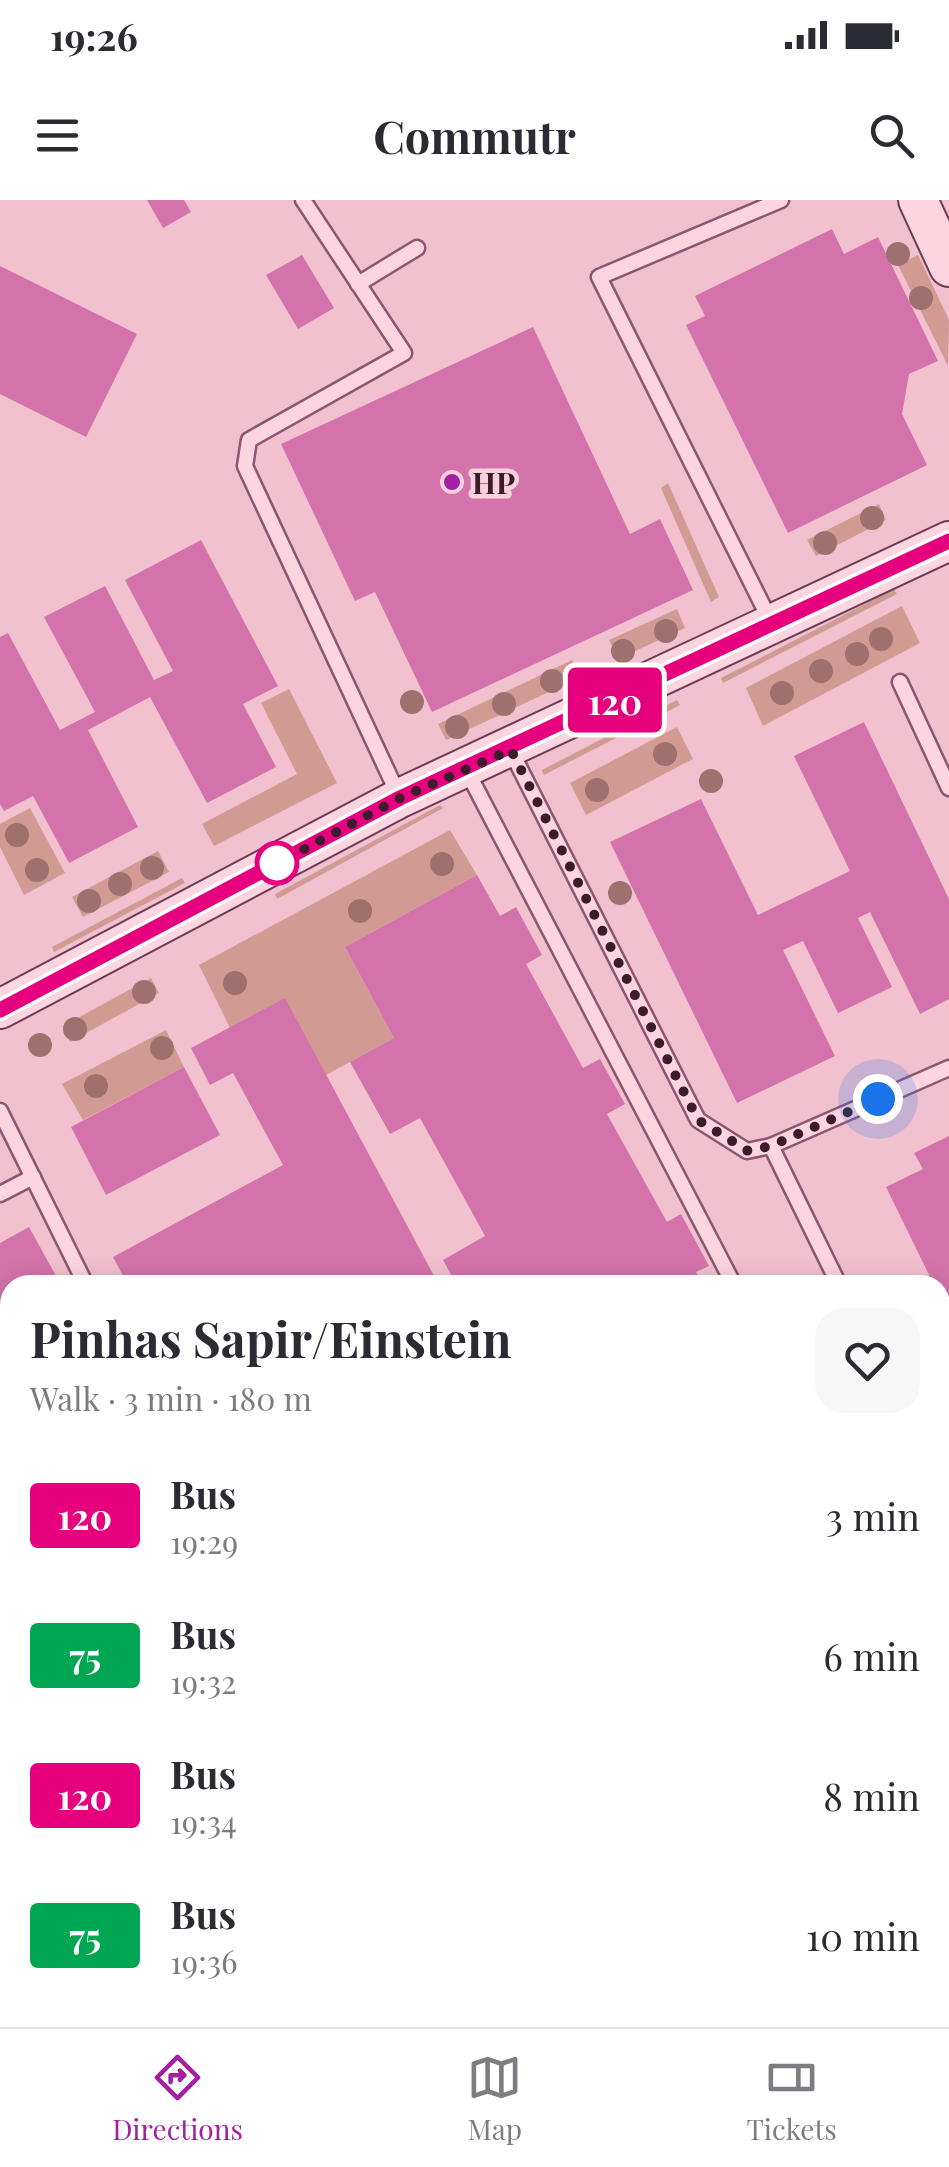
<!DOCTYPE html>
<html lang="en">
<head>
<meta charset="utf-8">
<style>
	:root { --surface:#fff; --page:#f7f7f7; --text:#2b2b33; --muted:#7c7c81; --line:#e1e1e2; --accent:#a220a2 }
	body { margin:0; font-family:"Playfair Display",serif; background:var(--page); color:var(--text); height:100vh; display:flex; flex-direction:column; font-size:38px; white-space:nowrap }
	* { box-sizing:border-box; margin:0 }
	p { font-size:32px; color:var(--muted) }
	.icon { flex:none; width:55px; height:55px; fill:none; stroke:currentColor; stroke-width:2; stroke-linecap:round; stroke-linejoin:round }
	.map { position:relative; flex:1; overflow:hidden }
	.details { position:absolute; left:0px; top:1075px; width:950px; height:752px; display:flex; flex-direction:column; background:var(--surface); border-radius:30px 30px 0 0; box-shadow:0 5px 25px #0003 }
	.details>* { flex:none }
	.badge { padding:0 20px; border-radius:8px; font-size:35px; line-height:65px }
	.you { position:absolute; width:50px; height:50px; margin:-25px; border:8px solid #fff; border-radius:50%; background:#1a73e8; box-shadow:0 0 0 15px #1a73e833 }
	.map>.badge { position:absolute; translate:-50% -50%; box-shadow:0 0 0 5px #fff }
	.round { display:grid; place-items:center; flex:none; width:105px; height:105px; border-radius:30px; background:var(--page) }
	.head { display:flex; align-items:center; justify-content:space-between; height:170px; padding:0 30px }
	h1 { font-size:48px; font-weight:700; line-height:75px }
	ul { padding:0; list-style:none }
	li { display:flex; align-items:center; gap:30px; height:140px; padding:0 30px }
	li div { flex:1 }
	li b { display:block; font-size:38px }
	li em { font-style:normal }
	li .badge { min-width:110px; font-weight:700; text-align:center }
	.status { display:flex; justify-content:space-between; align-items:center; height:70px; padding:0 50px; background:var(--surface); direction:ltr }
	.status svg { height:28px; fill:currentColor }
	header { display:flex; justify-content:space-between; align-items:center; height:130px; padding:0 30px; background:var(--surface); font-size:45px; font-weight:700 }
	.tabs { display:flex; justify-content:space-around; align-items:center; height:140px; border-top:2px solid var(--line); background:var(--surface); font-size:28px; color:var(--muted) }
	.tabs a { display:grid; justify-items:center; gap:5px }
	.tabs .on { color:var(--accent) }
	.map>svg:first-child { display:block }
</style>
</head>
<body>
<div class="status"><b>19:26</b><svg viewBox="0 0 49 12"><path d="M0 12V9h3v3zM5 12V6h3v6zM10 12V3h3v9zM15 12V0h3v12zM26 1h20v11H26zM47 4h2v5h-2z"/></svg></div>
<header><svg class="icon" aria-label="menu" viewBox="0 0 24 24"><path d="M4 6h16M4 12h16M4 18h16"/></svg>Commutr<svg class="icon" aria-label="search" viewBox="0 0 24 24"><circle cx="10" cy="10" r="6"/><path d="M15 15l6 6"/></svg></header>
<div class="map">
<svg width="949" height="1827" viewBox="0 0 949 1827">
	<rect width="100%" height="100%" fill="#f2c1cf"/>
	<g fill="#d19b93">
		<path d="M918 55 949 120 948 166 898 65Z"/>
		<path d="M668 283 719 397 711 402 661 288Z"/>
		<path d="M879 304 886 320 816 356 807 340Z"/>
		<path d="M894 389 897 394 723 483 721 478Z"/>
		<path d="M902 406 920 443 763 526 746 488Z"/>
		<path d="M677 409 685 428 618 459 609 440Z"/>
		<path d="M572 460 579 478 446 540 438 524Z"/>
		<path d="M289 489 337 583 214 646 202 624 297 574 261 503Z"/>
		<path d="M677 500 680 505 544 575 542 570Z"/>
		<path d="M677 527 693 559 586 615 570 583Z"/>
		<path d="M440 605 443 608 277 699 275 694Z"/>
		<path d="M30 608 65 673 24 695 0 647V624Z"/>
		<path d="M450 630 477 675 345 747 394 838 326 875 230 828 199 765Z"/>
		<path d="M158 651 169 672 83 717 72 697Z"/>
		<path d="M182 678 185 683 54 752 52 747Z"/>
		<path d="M151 778 159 793 70 842 63 826Z"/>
		<path d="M166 830 184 867 83 920 62 884Z"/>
	</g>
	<g fill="#d473ab">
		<path d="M147 0H184L191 12 163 28Z"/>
		<path d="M832 29 844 54 878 37 938 161 909 174 902 214 927 265 788 333 686 125 705 116 695 96Z"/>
		<path d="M302 55 334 108 298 129 266 75Z"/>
		<path d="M0 66 137 134 86 237 0 194Z"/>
		<path d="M533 127 630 334 660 319 693 390 432 512 375 392 355 401 281 244Z"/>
		<path d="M201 340 278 486 243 504 276 567 207 603 150 497 88 530 138 627 69 663 33 596 4 611 0 604V437L8 433 60 530 95 512 44 417 105 386 154 480 173 471 125 380Z"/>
		<path d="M864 522 949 699V799L920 814 870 712 858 718 892 787 838 813 803 741 783 750 835 856 737 903 610 642 701 599 758 715 850 671 794 556Z"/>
		<path d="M477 675 500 716 516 707 542 755 526 764 583 868 600 859 625 904 607 914 667 1022 681 1014 709 1066 696 1072 703 1085H457L443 1060 485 1036 420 918 390 934 350 862 394 838 345 747Z"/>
		<path d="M285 798 439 1085H128L113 1057 283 965 233 873 210 885 191 848Z"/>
		<path d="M184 867 220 935 106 995 71 927Z"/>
		<path d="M949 936V1116L940 1085H934L886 987 923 969 914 953Z"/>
		<path d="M29 1027 61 1085H10V1136L0 1142V1043Z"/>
		<path d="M940 1455 949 1472V1575L941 1601Z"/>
		<path d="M0 1637 10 1642V1746L0 1742Z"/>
		<path d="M411 1818H499L497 1827H438Z"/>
		<path d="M692 1818H796L781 1827H698Z"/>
	</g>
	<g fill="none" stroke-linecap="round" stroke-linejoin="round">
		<g stroke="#8d5670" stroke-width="19">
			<g id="lane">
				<path d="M303 0 404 153 249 240 245 266 398 594"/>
				<path d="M358 84 417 48"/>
				<path d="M772 424 599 77 781 0"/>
				<path d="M900 482 949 588"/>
				<path d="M511 551 698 920 747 951 771 946 839 1085"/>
				<path d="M467 571 734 1085"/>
				<path d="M0 911 86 1085"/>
				<path d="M771 946 949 868"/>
				<path d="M0 994 33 977"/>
				<path d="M940 1290 949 1308"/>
				<path d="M940 1425 949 1442"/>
				<path d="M940 1671 949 1649"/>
				<path d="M285 1818 291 1827"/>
				<path d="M115 1827 124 1818"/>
				<path d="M168 1827 171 1818"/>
				<path d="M192 1827 196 1818"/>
				<path d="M563 1827 569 1818"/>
				<path d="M878 1827 882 1818"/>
				<path d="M936 1827 949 1796"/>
			</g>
		</g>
		<g stroke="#6f3a54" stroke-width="42">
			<g id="secondary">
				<path d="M918 0 949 67"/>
				<path d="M0 809 400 598 949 341"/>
			</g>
		</g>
		<use href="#lane" stroke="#fcd5e0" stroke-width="14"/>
		<use href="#secondary" stroke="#fcd5e0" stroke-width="38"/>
	</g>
	<g fill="#9e716f">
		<circle cx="898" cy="54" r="12"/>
		<circle cx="921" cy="98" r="12"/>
		<circle cx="872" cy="318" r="12"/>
		<circle cx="825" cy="343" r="12"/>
		<circle cx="666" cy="431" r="12"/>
		<circle cx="881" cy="439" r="12"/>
		<circle cx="623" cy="451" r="12"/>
		<circle cx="857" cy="454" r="12"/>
		<circle cx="821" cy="471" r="12"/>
		<circle cx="552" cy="481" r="12"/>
		<circle cx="782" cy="493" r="12"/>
		<circle cx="412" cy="502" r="12"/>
		<circle cx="504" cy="504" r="12"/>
		<circle cx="457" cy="527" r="12"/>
		<circle cx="665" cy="554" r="12"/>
		<circle cx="711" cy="581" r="12"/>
		<circle cx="597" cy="590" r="12"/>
		<circle cx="17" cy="635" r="12"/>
		<circle cx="442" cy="664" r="12"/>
		<circle cx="152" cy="668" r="12"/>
		<circle cx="37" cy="670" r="12"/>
		<circle cx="120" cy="684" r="12"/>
		<circle cx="620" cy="693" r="12"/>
		<circle cx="89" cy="701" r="12"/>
		<circle cx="360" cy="711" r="12"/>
		<circle cx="235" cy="783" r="12"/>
		<circle cx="144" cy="792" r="12"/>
		<circle cx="75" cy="829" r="12"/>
		<circle cx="40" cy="845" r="12"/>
		<circle cx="162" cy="848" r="12"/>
		<circle cx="96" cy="886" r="12"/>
	</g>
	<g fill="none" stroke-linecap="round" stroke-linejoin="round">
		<g stroke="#fff" stroke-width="22">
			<path id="line" d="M0 810 400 598 949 341"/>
		</g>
		<use href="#line" stroke="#e6007e" stroke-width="15"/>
		<path stroke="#3c1c2c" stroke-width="10" stroke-dasharray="0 18" d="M277 663 267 669 400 598 511 550 698 920 748 951 771 946 878 899"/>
	</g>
	<circle fill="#a220a2" stroke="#f9d1dc" stroke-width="4" cx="452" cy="282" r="10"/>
	<circle fill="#fff" stroke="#e6007e" stroke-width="5" cx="277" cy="663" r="20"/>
	<g text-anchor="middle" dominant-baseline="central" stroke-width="9" stroke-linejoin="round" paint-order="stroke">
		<g font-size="30" font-weight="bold" fill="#3c1c2c" stroke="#f9d1dc" text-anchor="start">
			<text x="472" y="282">HP</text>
		</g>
	</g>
</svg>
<div class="you" style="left:878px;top:899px"></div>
<b class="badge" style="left:615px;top:500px;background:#e6007e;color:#fff">120</b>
<section class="details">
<div class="head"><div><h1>Pinhas Sapir/Einstein</h1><p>Walk · 3 min · 180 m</p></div><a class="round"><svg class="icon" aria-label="heart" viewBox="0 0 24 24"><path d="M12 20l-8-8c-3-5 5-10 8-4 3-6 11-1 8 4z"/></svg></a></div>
<ul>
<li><span class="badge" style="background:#e6007e;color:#fff">120</span><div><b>Bus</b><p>19:29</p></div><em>3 min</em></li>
<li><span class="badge" style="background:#00a651;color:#fff">75</span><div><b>Bus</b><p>19:32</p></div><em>6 min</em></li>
<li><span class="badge" style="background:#e6007e;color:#fff">120</span><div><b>Bus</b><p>19:34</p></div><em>8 min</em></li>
<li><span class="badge" style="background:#00a651;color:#fff">75</span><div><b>Bus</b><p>19:36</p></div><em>10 min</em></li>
</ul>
</section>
</div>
<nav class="tabs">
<a class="on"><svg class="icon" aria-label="directions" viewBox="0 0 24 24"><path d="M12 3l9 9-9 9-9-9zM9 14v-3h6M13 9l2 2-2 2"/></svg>Directions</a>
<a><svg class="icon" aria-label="map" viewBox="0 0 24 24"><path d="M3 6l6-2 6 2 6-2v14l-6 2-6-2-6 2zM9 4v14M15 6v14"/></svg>Map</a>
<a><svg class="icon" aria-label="tickets" viewBox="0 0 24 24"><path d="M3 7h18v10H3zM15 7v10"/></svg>Tickets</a>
</nav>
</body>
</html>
